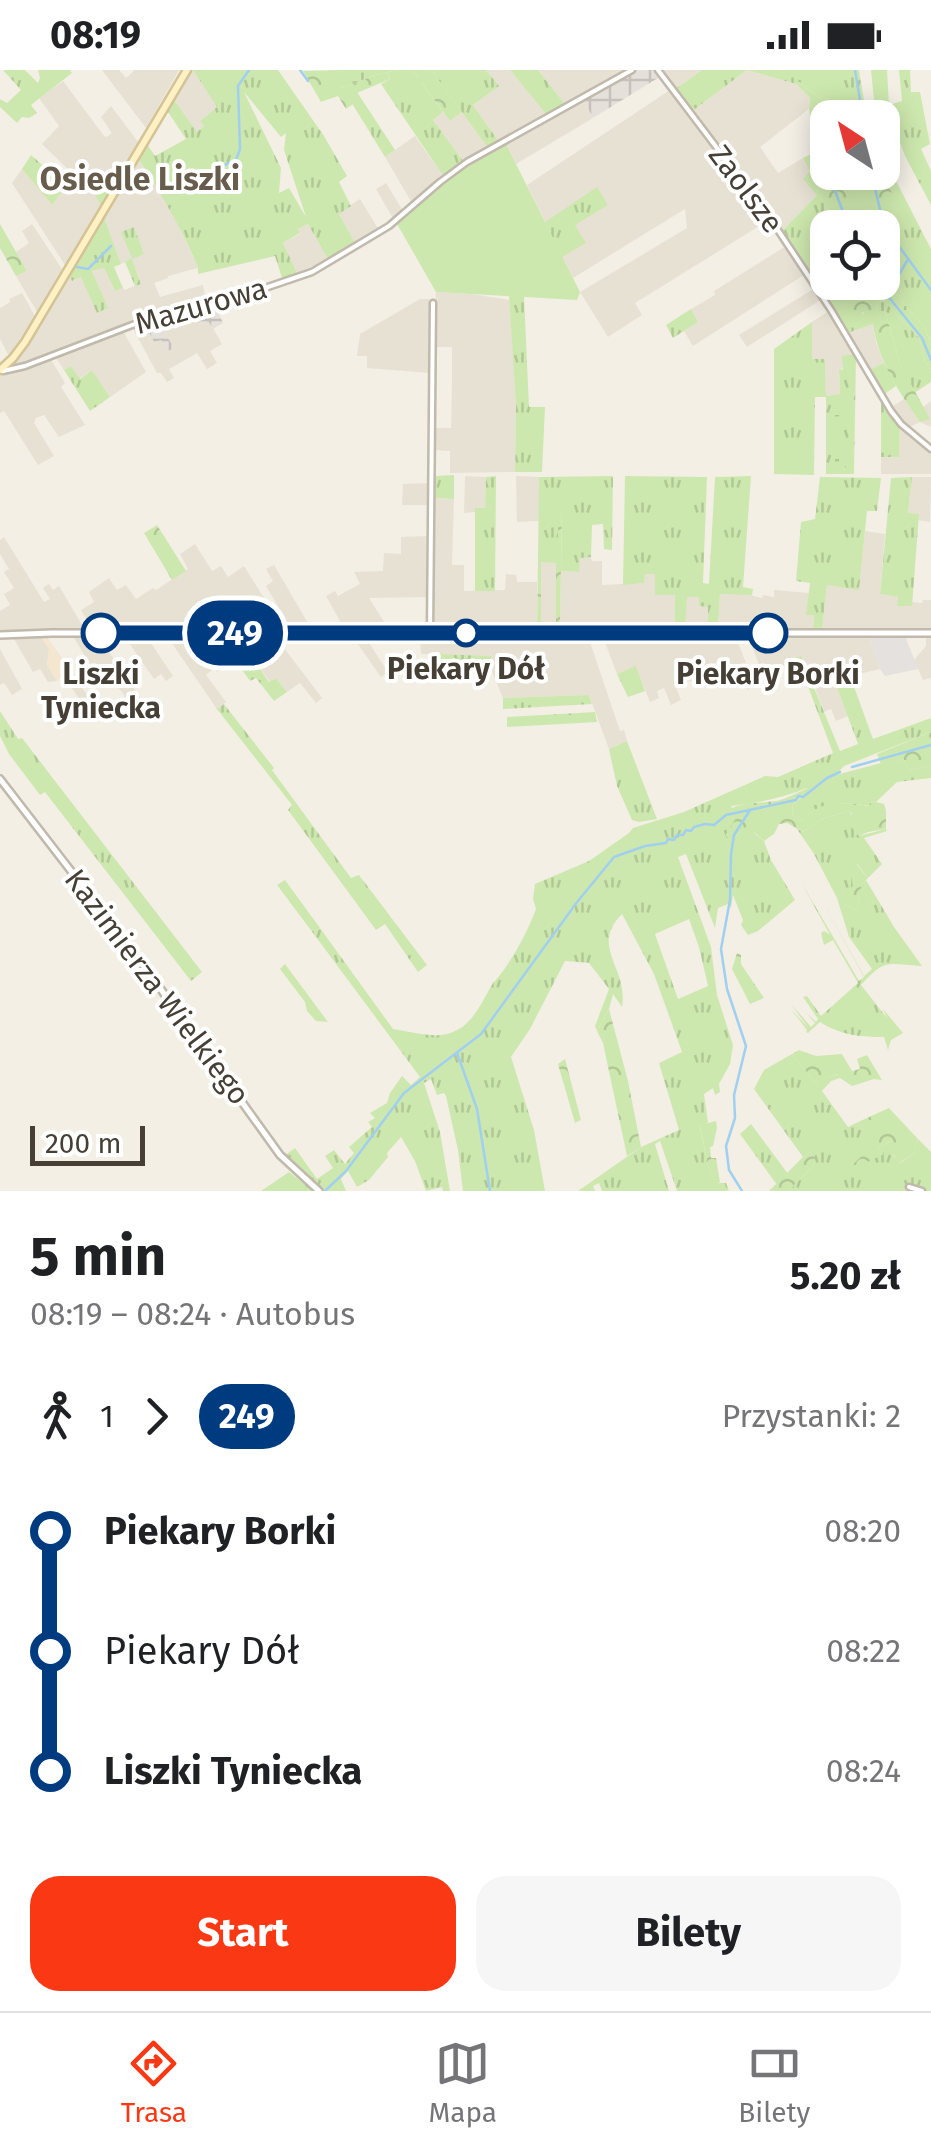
<!DOCTYPE html>
<html lang="pl">
<head>
<meta charset="utf-8">
<style>
	:root { --surface:#fff; --page:#f6f6f6; --text:#202124; --muted:#757577; --line:#e0e0e0; --accent:#fb3814 }
	body { margin:0; font-family:"Fira Sans",sans-serif; background:var(--page); color:var(--text); height:100vh; display:flex; flex-direction:column; font-size:38px; white-space:nowrap }
	* { box-sizing:border-box; margin:0 }
	p { font-size:32px; color:var(--muted) }
	.icon { flex:none; width:55px; height:55px; fill:none; stroke:currentColor; stroke-width:2; stroke-linecap:round; stroke-linejoin:round }
	.map { position:relative; height:1121px; overflow:hidden }
	.side { display:flex; flex-direction:column; background:var(--surface); flex:1 }
	.side>* { flex:none }
	.badge { padding:0 20px; border-radius:32px; font-size:35px; line-height:65px }
	.needle { width:65px; rotate:324deg }
	.fabs { position:absolute; left:810px; top:30px; display:grid; gap:20px }
	.fabs a { display:grid; place-items:center; width:90px; height:90px; border-radius:20px; background:var(--surface); box-shadow:0 5px 25px #0003; font-size:50px }
	.scale { position:absolute; left:30px; bottom:25px; width:115px; box-sizing:border-box; padding-left:10px; border:5px solid #453f35; border-top:0; font-size:28px; line-height:35px; white-space:nowrap; color:#453f35; -webkit-text-stroke:8px #fff; paint-order:stroke }
	.map>.badge { position:absolute; translate:-50% -50%; box-shadow:0 0 0 5px #fff }
	.legs { display:flex; align-items:center; gap:15px; height:110px; padding:0 30px; font-size:32px }
	.legs p { margin-inline-start:auto }
	.summary { display:flex; align-items:center; justify-content:space-between; height:170px; padding:0 30px }
	h1 { font-size:55px; font-weight:700; line-height:75px }
	.cta { display:flex; gap:20px; margin-top:auto; padding:20px 30px }
	.cta a { flex:1; height:115px; border-radius:30px; background:var(--accent); color:#fff; font-size:40px; font-weight:700; line-height:115px; text-align:center }
	.cta a+a { background:var(--page); color:var(--text) }
	ul { padding:0 30px; list-style:none }
	li { display:flex; align-items:center; gap:35px; height:120px; font-size:38px }
	li i { display:grid; place-items:center; width:15px; height:100%; margin:0 12px; background:currentColor }
	li i::after { content:''; width:25px; height:25px; margin:-12px; border:8px solid; border-radius:50%; background:var(--surface) }
	li p { margin-inline-start:auto }
	li:first-child i { background:linear-gradient(#0000 50%,currentColor 0) }
	li:last-child i { background:linear-gradient(currentColor 50%,#0000 0) }
	.status { display:flex; justify-content:space-between; align-items:center; height:70px; padding:0 50px; background:var(--surface); direction:ltr }
	.status svg { height:28px; fill:currentColor }
	.dock { display:flex; justify-content:space-around; align-items:center; height:140px; border-top:2px solid var(--line); background:var(--surface); font-size:28px; color:var(--muted) }
	.dock a { display:grid; justify-items:center; gap:5px }
	.dock .on { color:var(--accent) }
	.map>svg:first-child { display:block }
</style>
</head>
<body>
<div class="status"><b>08:19</b><svg viewBox="0 0 49 12"><path d="M0 12V9h3v3zM5 12V6h3v6zM10 12V3h3v9zM15 12V0h3v12zM26 1h20v11H26zM47 4h2v5h-2z"/></svg></div>
<div class="map">
<svg width="931" height="1121" viewBox="0 0 931 1121">
	<defs>
		<pattern id="industrial-grid" width="8" height="8" patternUnits="userSpaceOnUse" patternTransform="scale(2.5)"><rect width="8" height="8" fill="#e5e0da"/><path d="M0 4h8M4 0v8" fill="none" stroke="#c6c1bc"/></pattern>
		<pattern id="grass-tufts" width="24" height="20" patternUnits="userSpaceOnUse" patternTransform="scale(2.5)"><rect width="24" height="20" fill="#cde8ae"/><path d="M3 7l-1-3M5 7V3M7 7l1-3M15 17l-1-3M17 17v-4M19 17l1-3" fill="none" stroke="#b1c896"/></pattern>
		<pattern id="forest-crowns" width="20" height="18" patternUnits="userSpaceOnUse" patternTransform="scale(2.5)"><rect width="20" height="18" fill="#cde8ae"/><path d="M2 6a3 3 0 1 1 6 0M12 15a3 3 0 1 1 6 0" fill="none" stroke="#b1c896"/></pattern>
		<pattern id="wetland-marsh" width="20" height="14" patternUnits="userSpaceOnUse" patternTransform="scale(2.5)"><rect width="20" height="14" fill="#cde8ae"/><path d="M1 5h8M5 5V1M11 12h8M15 12V8" fill="none" stroke="#b1c896"/></pattern>
	</defs>
	<rect width="100%" height="100%" fill="#f3efe5"/>
	<g fill="#e7e1d3">
		<path d="M102 0H119L126 8 133 2V0H179L146 58Z"/>
		<path d="M193 0 218 36 200 51 204 56 197 63 174 30Z"/>
		<path d="M486 0H510L546 44 499 72 473 35 498 16Z"/>
		<path d="M538 0H622L565 34Z"/>
		<path d="M660 0H702L674 20Z"/>
		<path d="M747 0 796 14 810 28 809 39 760 77 778 103 803 88 811 101 818 124 781 162 759 129 691 42Z"/>
		<path d="M63 11 104 66 107 67 112 63 101 47 111 36 138 72 65 195 12 113 22 99 52 135 66 116 80 124 87 118 42 74 59 56 39 28Z"/>
		<path d="M670 20 769 150 635 233 642 245 608 267 580 222 687 158 685 139 573 208 527 115Z"/>
		<path d="M583 29 593 48 516 94 505 72Z"/>
		<path d="M443 42 450 51 462 42 488 78 464 92 433 50Z"/>
		<path d="M415 66 444 107 412 133 385 87Z"/>
		<path d="M139 90 173 144 198 198 168 206V208L154 213 160 227 203 215 206 230 138 250 7 299 30 273 69 204 73 211 81 207 107 237 92 201 104 198 115 221 123 218 125 220 141 213 132 189 121 194 104 147Z"/>
		<path d="M386 113 403 141 394 150 376 119Z"/>
		<path d="M360 129 379 160 355 173 338 143Z"/>
		<path d="M32 154 62 199 37 242 16 206 27 201 16 182 29 173 22 161Z"/>
		<path d="M308 154 329 191 298 205 283 173 300 164 298 159Z"/>
		<path d="M786 176 804 205 693 276 684 261 698 252 691 239 715 225 714 221Z"/>
		<path d="M815 218 822 229 747 277 739 265Z"/>
		<path d="M436 222 471 224 510 230 516 336 515 402 450 403V381L433 380 434 358H451L452 313V277H434Z"/>
		<path d="M22 223 35 246 9 286 0 269V238L10 232 9 229Z"/>
		<path d="M420 229H429L430 303 367 298V286H357L360 264Z"/>
		<path d="M188 239 202 252 209 251 222 274 210 281 217 293 207 299 197 283 169 299 174 308 167 312 161 303H157L132 257 144 252 154 272 161 269 169 281 162 257V245Z"/>
		<path d="M829 241 856 284 839 301 840 325 826 326 825 289 812 290V252Z"/>
		<path d="M873 254 876 273 884 293 869 300 848 263Z"/>
		<path d="M123 261 146 302 110 327 92 300 79 309 71 296 64 300 55 286Z"/>
		<path d="M50 288 65 313 61 317 85 355 59 367 44 345 36 348 34 353 54 386 38 395 4 341 0 343V304Z"/>
		<path d="M904 329 920 352 929 349 923 337 931 331V357L920 352 908 358 890 338Z"/>
		<path d="M900 356 931 382V404H881V387L899 386Z"/>
		<path d="M465 406 486 407 485 438H476L475 442 464 443Z"/>
		<path d="M516 406 539 407V451L517 452Z"/>
		<path d="M912 407H931L930 452 918 450V444L906 477 895 475 899 442 908 443Z"/>
		<path d="M431 413 430 435H402L403 414Z"/>
		<path d="M433 428 454 429 452 495H464V521L505 520 506 504 516 505 517 512H537V560L432 559Z"/>
		<path d="M865 461 885 464 880 524 899 527 898 535 911 536 912 532 922 533 923 530H931V559L873 558 858 561H822L827 515 859 519Z"/>
		<path d="M429 466V527L369 528 388 558 345 560 326 526 335 521 338 526 360 514 354 502 383 501 384 483 401 484V467Z"/>
		<path d="M4 467 44 532 50 529 43 518 49 514 53 520 59 516 85 560 0 562V541L10 535 4 524 14 518 4 502 9 499 0 484V470Z"/>
		<path d="M195 474 212 501 221 496 228 507 244 496 284 560H93L81 540 94 532 89 522 109 508 117 520 126 515 136 529 153 518 156 520 188 499 180 484Z"/>
		<path d="M579 487H591L592 491H602V515L644 513 645 504H655V524L675 525V560H560L561 501 579 502Z"/>
		<path d="M541 492H556V561L541 560Z"/>
		<path d="M274 495 312 560H292L266 516 273 511 266 499Z"/>
		<path d="M774 520 809 523 807 544 814 545 813 561 718 560 720 523H742L762 528 763 525 774 527Z"/>
		<path d="M686 527H700L708 537V560L685 561Z"/>
		<path d="M98 566 144 633 142 635 145 639 138 645 111 607 102 613 74 568Z"/>
		<path d="M167 566H215V571L229 593 217 602 214 598 206 605 226 632 217 639Z"/>
		<path d="M219 566H275L322 628 316 633 300 613 287 622 276 608 270 612 251 586 238 594Z"/>
		<path d="M588 566 620 661 624 660 627 671 609 679 589 625 503 628 492 601 491 586 421 584 420 567Z"/>
		<path d="M869 566 880 599 850 606 844 590 829 596 848 646 836 651 831 639 824 642 807 596 797 588 800 597 789 601 787 598 764 607 748 567Z"/>
		<path d="M926 566H931V608L923 610 914 590 926 576Z"/>
		<path d="M41 567 49 579 47 595 57 611 48 612 40 599 33 602 14 569Z"/>
		<path d="M47 567 94 635 87 640 62 604 67 599Z"/>
		<path d="M125 567H147L173 606 166 611 161 604 154 609Z"/>
		<path d="M353 567H365L388 602 381 607Z"/>
		<path d="M603 567H736L755 617 748 620 738 596 725 601 720 591 699 599 702 608 675 615 681 630 671 635 664 618 657 621 659 628 650 632 636 597 617 604Z"/>
		<path d="M0 579 22 619 12 625 4 613 0 615Z"/>
	</g>
	<path fill="#f5e6d0" d="M41 567H47L68 600 57 611 47 595 49 579Z"/>
	<g fill="url(#industrial-grid)">
		<path d="M635 0H664L666 3 593 48 583 29Z"/>
		<path d="M214 232 223 253 213 259 209 252 197 255 188 239Z"/>
		<path d="M162 245 167 255 162 258 174 278 168 281 161 270 154 272 144 252Z"/>
	</g>
	<g fill="url(#grass-tufts)" fill-rule="evenodd">
		<path d="M3 0H25L38 13 40 8 38 0H70L72 3 31 35 37 43 29 48 22 47 17 53 0 37V29L7 33 21 20Z"/>
		<path d="M193 0H278L324 66 347 106 339 112 351 136 339 144 355 173 329 191 308 154 298 159 300 163 283 173 298 205 283 211 275 186 198 204V198C182 159 162 125 139 90L147 74 155 86 186 69 168 42 174 30 197 62 204 56 200 51 217 37ZM244 22 281 67 286 63 284 80 306 147 289 118 279 123 281 98Z"/>
		<path d="M398 0H412L443 42 433 50 464 92 444 107 381 14 390 9 388 2Z"/>
		<path d="M431 0H486L499 16 473 35 499 72 488 78Z"/>
		<path d="M510 0H538L565 34 546 44Z"/>
		<path d="M702 0H859L866 43 875 40 871 0H887L889 35 902 31 899 0H910L911 22H920L930 74 921 79 931 101V135L905 86 897 64 885 69 894 107 931 179V276L925 257 903 233 897 207 888 214 883 203 882 158 875 157 870 143 894 128 883 100 882 48H828L827 54 822 30 799 12 796 14 747 0 691 42 674 20Z"/>
		<path d="M350 19H355L395 80 385 87 345 22Z"/>
		<path d="M815 82 818 124 832 147 835 157 828 158V212L867 213 871 220 857 226H846L873 254 848 263 781 162 817 125 803 109 810 101 803 88Z"/>
		<path d="M31 85 66 116 52 135 22 99Z"/>
		<path d="M125 94H126L101 135 95 125 102 120 97 113Z"/>
		<path d="M597 117 608 135 575 155 586 173 562 187 545 152Z"/>
		<path d="M104 147 121 194 114 197 123 218 115 221 104 198 92 201 108 238 97 243 81 207 72 211 69 204Z"/>
		<path d="M134 157 144 184 132 189 141 214 135 216 125 192 132 188 121 162Z"/>
		<path d="M509 225 524 226 529 337H545L542 402H515L516 336Z"/>
		<path d="M883 230 919 268 925 292 931 299V312L914 323 900 294 885 241H878L877 232Z"/>
		<path d="M691 239 698 252 673 268 666 255Z"/>
		<path d="M812 252V289H825L826 326 840 324 839 300 843 299 842 286 849 285V390L843 401H839L838 345 835 346V404H826V327H815L814 405 774 404V279Z"/>
		<path d="M884 293 896 316 883 325 869 300Z"/>
		<path d="M71 296 80 309 92 300 110 327 90 341 64 300Z"/>
		<path d="M881 329 900 356 899 387H881Z"/>
		<path d="M454 405V429L433 428V408L436 406Z"/>
		<path d="M496 406 495 521H475V438H485L486 407Z"/>
		<path d="M613 406 612 480 604 479 603 454 592 455 591 487 580 488 579 502 561 501 562 436H559L558 489 538 488 539 407Z"/>
		<path d="M625 406 707 407 703 513 709 514 715 407 751 406 743 517 753 519 752 525 720 524 718 560H708V537L699 536V527H687L685 561 675 560V525H655V504H645L644 513 623 515Z"/>
		<path d="M820 407 881 408 877 441H867L859 520 827 515 822 561H813L814 545H806L810 513 796 511 801 452 815 449Z"/>
		<path d="M912 407 908 443 919 444 912 536H897L898 527 880 524 891 408Z"/>
		<path d="M438 584 491 586 492 601 438 592Z"/>
		<path d="M251 586 269 612 276 608 287 622 274 631 256 608 250 611 238 594Z"/>
		<path d="M801 586 840 681 858 674 834 609 849 603 873 669 931 648V662L844 696 836 705 881 693 883 696 903 689 909 700 931 696V708L897 712 876 732 872 731 870 736C845 732 819 730 802 751 792 749 792 743 793 734L809 722 807 718C782 728 758 733 731 736L737 747 735 767 754 763 764 771 771 790 795 830 758 861 748 865 741 855 743 850 733 825 731 838 728 834 718 838 715 858 686 784 678 787 711 877 717 925 733 975 730 994 719 1014 720 1022 715 1025 713 1018 704 1024 708 1053 700 1056 708 1096 716 1113H726L729 1121H677L660 1071 655 1074 669 1121H602L599 1113 593 1116 595 1121H578L641 1077 679 1060 659 993 682 982 654 904 622 844C589 877 629 898 622 937L613 924 609 939 597 961 595 956 609 919 589 893 565 891 530 959 511 987 534 1060 545 1121H463L458 1080 446 1026 444 1023 437 1025 431 1009 424 1013 440 1062 450 1121H443L442 1117 426 1121 415 1091 401 1067 387 1083 388 1087 369 1110 357 1117 348 1101 341 1109 346 1121H323L284 1086 295 1078 317 1109 333 1098 325 1086 334 1080 345 1094 354 1083 349 1077 372 1057 368 1052 375 1048 370 1043 387 1033 390 1023 402 1006 411 1015 420 1007 313 863 320 858 393 959C409 961 431 968 447 964 473 957 481 933 493 913 495 911 501 904 503 901 516 883 528 860 536 839L533 829 535 814 589 791 629 763 633 758 684 742 765 706 778 707 833 683 797 587ZM689 849 699 877 708 916 678 929 655 864Z"/>
		<path d="M636 596 645 621 628 627 617 604Z"/>
		<path d="M589 625 592 634 503 639V628Z"/>
		<path d="M224 634 274 698 272 700 351 808 359 805 427 895 418 902 385 854 376 860 288 740 292 735 217 639Z"/>
		<path d="M0 641 18 669 22 668 202 902 191 911 45 722 40 725 9 684 0 666Z"/>
		<path d="M627 671 657 749 639 752 632 750 617 716 609 679Z"/>
		<path d="M850 741 859 766 886 759 887 761 864 768 882 794 868 808 857 794 853 816 844 834 858 841C859 828 856 819 866 810L894 857 922 896C886 894 886 888 861 915L887 948 883 939 903 963 891 970 888 980 884 967C860 967 840 965 820 952L808 963 806 962 807 960 790 938 809 959 791 934 811 957 815 953 806 942 816 952 818 949 803 927 807 926 821 946 858 913 833 870 824 875 821 863 824 861 830 865 801 812 859 911 864 907 817 822 864 906 872 899 849 867 837 828 814 784 797 759 803 762 824 748Z"/>
		<path d="M792 984 819 1017 821 1009 839 1004 840 1008 831 1011 822 1021 848 1057 858 1052 876 1074 852 1095 883 1084 878 1077 891 1071 900 1077 893 1085 900 1093 913 1084 918 1069 931 1082V1121H788L814 1095 815 1079 803 1087 754 1019 764 1000Z"/>
		<path d="M751 1054 788 1104 777 1115 740 1064Z"/>
		<path d="M289 1102 314 1121H261Z"/>
	</g>
	<g fill="url(#forest-crowns)">
		<path d="M341 0 337 2 342 18 378 4 388 2 390 9 357 23 355 19H350L346 22 353 34 346 39 338 26 321 32 303 1Z"/>
		<path d="M412 0H431L462 42 450 51Z"/>
		<path d="M799 12 822 30 827 54 828 102H882L883 100 894 128 890 132 899 151H887L877 140 870 143 875 157H835L832 147 818 124 815 82 809 39 810 28 796 14Z"/>
		<path d="M0 154 27 201 16 206 0 178Z"/>
		<path d="M883 203 888 214 897 206 903 233 925 257 931 276V299L925 292 919 268 883 230 877 232 878 241H885L900 294 930 349 920 352C899 322 878 291 873 254L868 253 863 242 850 247 837 230 871 220 867 213 882 212Z"/>
		<path d="M856 284 854 404H835V345H839V401H843L849 389V285Z"/>
		<path d="M558 436H562L560 560 556 561V493L541 492V560H537L538 488H558Z"/>
		<path d="M157 455 186 501 172 510 144 463Z"/>
		<path d="M595 642 597 652 507 657V647Z"/>
		<path d="M931 662V696L909 700 903 689 882 697 877 684Z"/>
		<path d="M808 718 809 721 793 734C792 743 792 749 802 751 820 729 843 732 869 736L872 731 884 734 886 740V759L868 762 859 766 848 753 852 744 850 741 824 748 803 762 787 753 779 754 774 764 764 771 755 763 747 771 735 768 733 781H731L730 768 725 766 736 748 723 749 722 745C736 731 757 734 776 731 787 729 798 722 808 718Z"/>
		<path d="M856 794 868 808C857 819 859 826 858 841L844 834 841 826 853 816 850 800Z"/>
		<path d="M285 810 320 858 313 863 277 815Z"/>
		<path d="M737 883 741 885V894L764 928 750 934 732 899Z"/>
		<path d="M285 894 328 952 316 951 307 941 305 932 280 899Z"/>
		<path d="M609 939 628 1011 641 1077 627 1086 603 973 597 961Z"/>
		<path d="M799 980 816 986 842 984 852 1001 860 999 857 989 867 985 882 1010 874 1009 852 1016 840 1008 838 1004 822 1009 824 1014 819 1017 792 984Z"/>
		<path d="M565 989 581 1050 575 1053 558 994Z"/>
		<path d="M889 1038 918 1069 913 1084 899 1093 893 1084 899 1077 891 1071 878 1077 884 1084 855 1098 852 1095 875 1074 858 1052Z"/>
		<path d="M716 1051 717 1058 713 1076 710 1077 711 1088H716L720 1112 716 1114 708 1096 700 1055Z"/>
		<path d="M816 1078 814 1095 788 1121H769L803 1087Z"/>
	</g>
	<path fill="url(#wetland-marsh)" d="M341 0H398L378 4 342 18 336 8 337 1Z"/>
	<path fill="#cde8ae" d="M505 72 580 222 577 230 436 222 397 154C430 121 465 95 505 72Z"/>
	<path fill="#e4e1de" d="M869 566H905L918 599 885 606 880 599Z"/>
	<g fill="none" stroke-linecap="round" stroke-linejoin="round">
		<g stroke="#a1cff0" stroke-width="2.5">
			<path d="M300 0 308 11"/>
			<path d="M855 0 863 48"/>
			<path d="M822 44 828 101"/>
			<path d="M828 102 849 158"/>
			<path d="M871 102 884 156 931 220"/>
			<path d="M166 121 236 90 240 79 238 16 249 0"/>
			<path d="M77 197 88 199 111 176"/>
			<path d="M882 212 887 225 922 268 931 290"/>
			<path d="M888 223 907 191"/>
			<path d="M852 697 931 675"/>
			<path d="M573 837 614 787 645 776 666 773 668 769 674 770 677 765H683L686 760 691 761 694 757 705 754 714 755 726 745 796 730 798 726 803 727 827 708 840 702"/>
			<path d="M457 983 477 1039 490 1121"/>
			<path d="M325 1121 346 1101 404 1023 481 964 572 839"/>
			<path d="M742 1121 729 1100 726 1076 735 1048 734 1025 746 976 727 919 721 879 730 830 731 784 734 765 750 740"/>
		</g>
		<g stroke="#c1b9ab" stroke-width="9">
			<g id="minor">
				<path d="M658 0 770 148 831 240 891 341 901 354 931 379"/>
				<path d="M3 301 25 296 161 244 259 220 312 202 389 156 440 112 467 92 632 0"/>
				<path d="M430 563 433 233"/>
				<path d="M909 1117 922 1121"/>
			</g>
		</g>
		<g stroke="#c1b9ab" stroke-width="10">
			<g id="tertiary">
				<path d="M0 565 52 563H931"/>
				<path d="M0 709 142 893 280 1085 319 1121"/>
			</g>
		</g>
		<g stroke="#d3c395" stroke-width="11">
			<path id="secondary" d="M0 300 13 288 25 272 187 0"/>
		</g>
		<use href="#minor" stroke="#fff" stroke-width="4"/>
		<use href="#tertiary" stroke="#fff" stroke-width="5"/>
		<use href="#secondary" stroke="#fff1c3" stroke-width="6"/>
	</g>
	<g fill="none" stroke-linecap="round" stroke-linejoin="round">
		<g stroke="#fff" stroke-width="22">
			<path id="line-1" d="M101 563H768"/>
		</g>
		<use href="#line-1" stroke="#003b80" stroke-width="15"/>
	</g>
	<g fill="#fff" stroke="#003b80" stroke-width="5">
		<circle cx="101" cy="563" r="18"/>
		<circle cx="466" cy="563" r="12"/>
		<circle cx="768" cy="563" r="18"/>
	</g>
	<g text-anchor="middle" dominant-baseline="central" stroke-width="8" stroke-linejoin="round" paint-order="stroke">
		<g font-size="30" fill="#453f35" stroke="#fff">
			<text transform="translate(746 119) rotate(53)">Zaolsze</text>
			<text transform="translate(201 236) rotate(-16)">Mazurowa</text>
			<text transform="translate(157 917) rotate(53)">Kazimierza Wielkiego</text>
		</g>
		<g font-size="30" font-weight="bold" fill="#453f35" stroke="#fff">
			<text x="466" y="599">Piekary Dół</text>
			<text x="101" y="604">Liszki<tspan x="101" dy="34">Tyniecka</tspan></text>
			<text x="768" y="604">Piekary Borki</text>
		</g>
		<g font-size="32" font-weight="bold" fill="#685d4c" stroke="#fff">
			<text x="140" y="109">Osiedle Liszki</text>
		</g>
	</g>
</svg>
<div class="fabs">
<a><svg class="needle" viewBox="-14 -14 28 28"><path d="M0-13l5 13h-10z" fill="#e53935"/><path d="M0 13l5-13h-10z" fill="#757577"/></svg></a>
<a><svg class="icon" aria-label="locate" viewBox="0 0 24 24"><circle cx="12" cy="12" r="6"/><path d="M12 2v4M12 18v4M2 12h4M18 12h4"/></svg></a>
</div>
<div class="scale">200 m</div>
<b class="badge" style="left:235px;top:563px;background:#003b80;color:#fff">249</b>
</div>
<section class="side">
<div class="summary"><div><h1>5 min</h1><p>08:19 – 08:24 · Autobus</p></div><b>5.20 zł</b></div>
<div class="legs"><svg class="icon" aria-label="walk" viewBox="0 0 24 24"><circle cx="13" cy="4" r="2"/><path d="M13 8l-2 6 4 7M11 14l-3 7M7 12l3-4h3l4 4"/></svg>1<svg class="icon" aria-label="forward" viewBox="0 0 24 24"><path d="M9 5l7 7-7 7"/></svg><b class="badge" style="background:#003b80;color:#fff">249</b><p>Przystanki: 2</p></div>
<ul>
<li><i style="color:#003b80"></i><b>Piekary Borki</b><p>08:20</p></li>
<li><i style="color:#003b80"></i><span>Piekary Dół</span><p>08:22</p></li>
<li><i style="color:#003b80"></i><b>Liszki Tyniecka</b><p>08:24</p></li>
</ul>
<div class="cta"><a>Start</a><a>Bilety</a></div>
</section>
<nav class="dock">
<a class="on"><svg class="icon" aria-label="directions" viewBox="0 0 24 24"><path d="M12 3l9 9-9 9-9-9zM9 14v-3h6M13 9l2 2-2 2"/></svg>Trasa</a>
<a><svg class="icon" aria-label="map" viewBox="0 0 24 24"><path d="M3 6l6-2 6 2 6-2v14l-6 2-6-2-6 2zM9 4v14M15 6v14"/></svg>Mapa</a>
<a><svg class="icon" aria-label="tickets" viewBox="0 0 24 24"><path d="M3 7h18v10H3zM15 7v10"/></svg>Bilety</a>
</nav>
</body>
</html>
